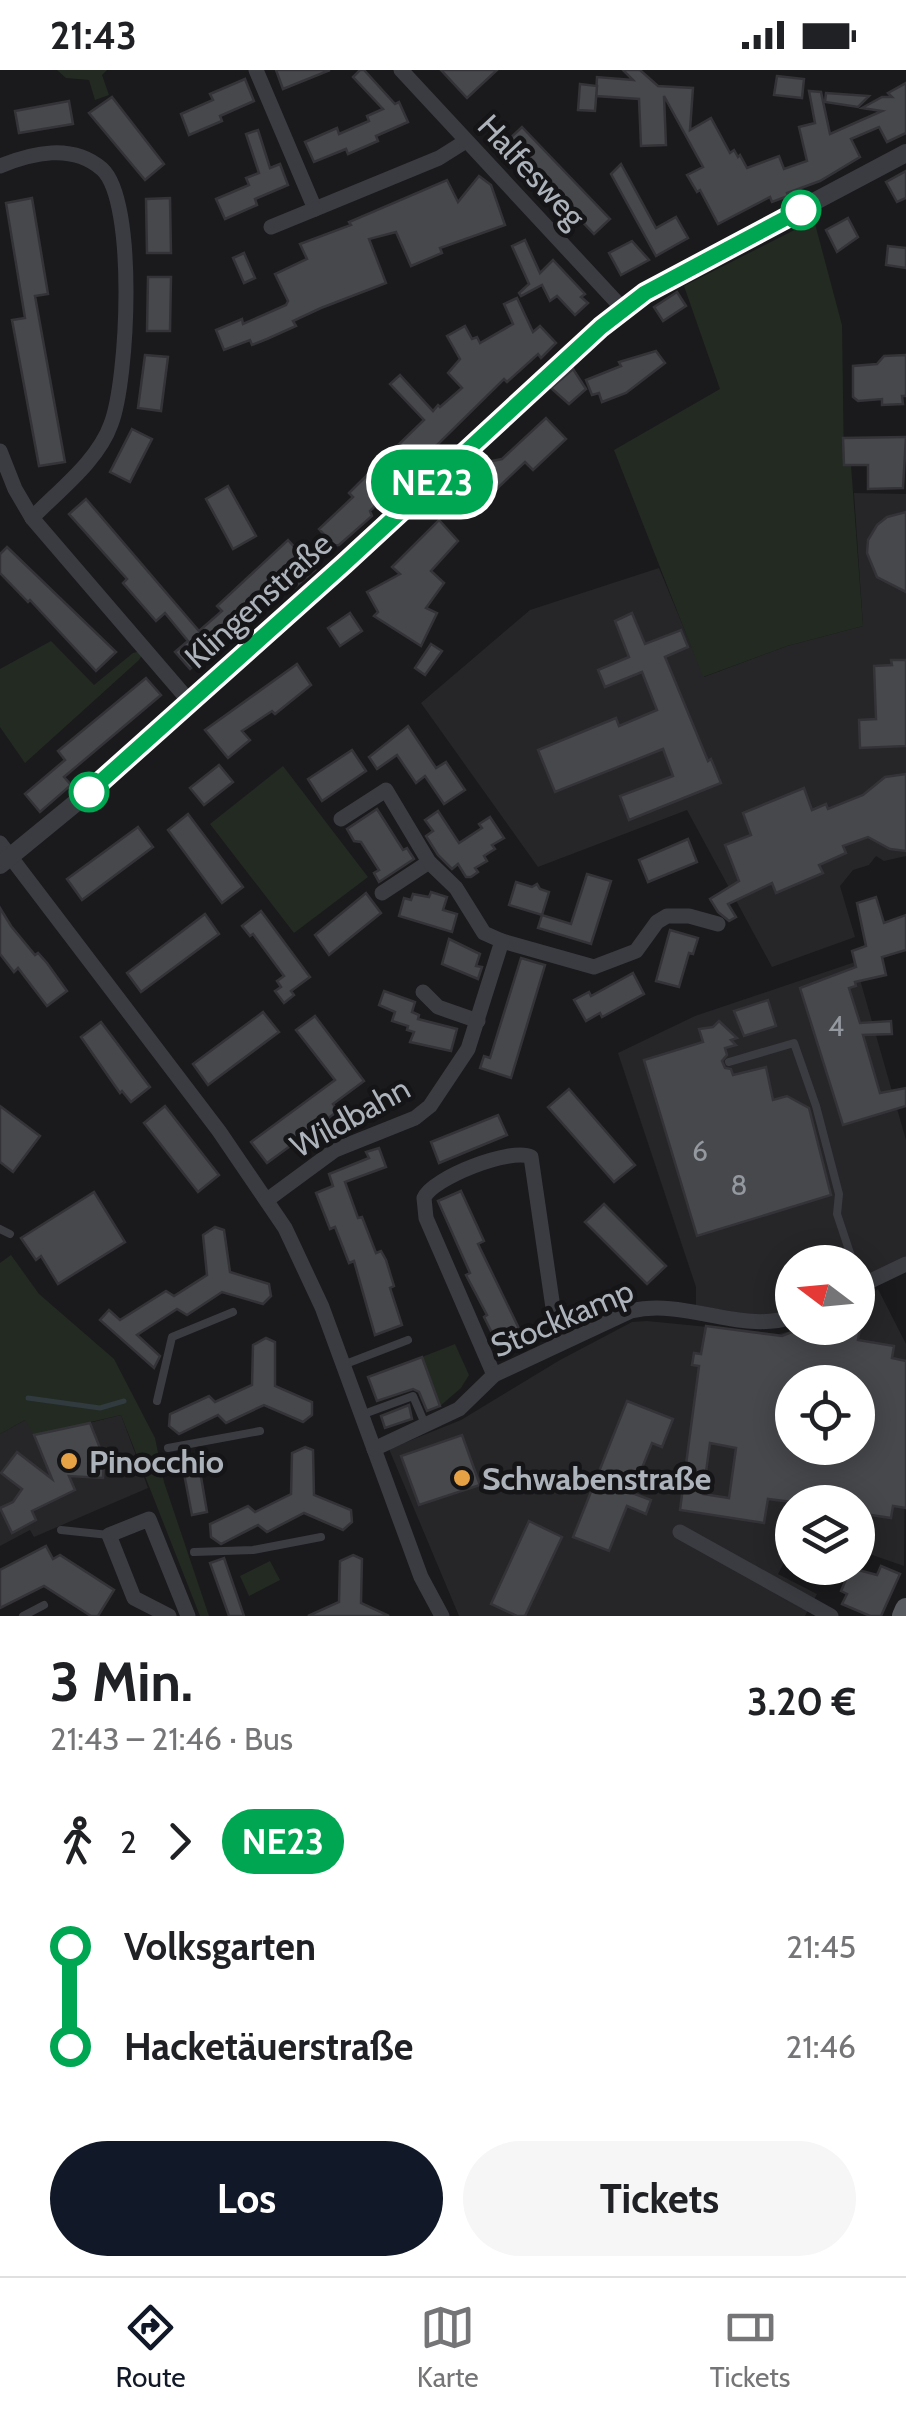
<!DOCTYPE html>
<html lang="de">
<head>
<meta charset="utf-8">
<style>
	:root { --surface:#fff; --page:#f6f6f6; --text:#202124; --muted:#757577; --line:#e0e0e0; --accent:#111827 }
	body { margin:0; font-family:Cabin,sans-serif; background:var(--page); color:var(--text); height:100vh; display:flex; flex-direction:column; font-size:38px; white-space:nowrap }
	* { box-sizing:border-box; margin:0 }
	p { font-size:32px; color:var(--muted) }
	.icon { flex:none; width:55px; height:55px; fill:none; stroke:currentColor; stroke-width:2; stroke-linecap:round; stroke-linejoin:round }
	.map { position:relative; height:1546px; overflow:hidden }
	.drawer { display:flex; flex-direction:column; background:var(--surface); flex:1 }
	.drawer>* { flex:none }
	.badge { padding:0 20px; border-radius:32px; font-size:35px; line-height:65px }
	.needle { width:65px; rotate:286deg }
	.buttons { position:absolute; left:775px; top:1175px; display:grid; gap:20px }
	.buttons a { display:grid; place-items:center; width:100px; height:100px; border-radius:50%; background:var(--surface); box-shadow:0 5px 25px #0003; font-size:50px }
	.map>.badge { position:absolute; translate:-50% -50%; box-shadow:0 0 0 5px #fff }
	.legs { display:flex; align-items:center; gap:15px; height:110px; padding:0 50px; font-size:32px }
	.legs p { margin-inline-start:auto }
	.overview { display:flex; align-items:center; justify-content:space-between; height:170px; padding:0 50px }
	h1 { font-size:55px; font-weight:700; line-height:75px }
	.cta { display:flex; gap:20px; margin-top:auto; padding:20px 50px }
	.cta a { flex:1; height:115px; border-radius:60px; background:var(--accent); color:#fff; font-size:40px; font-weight:700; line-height:115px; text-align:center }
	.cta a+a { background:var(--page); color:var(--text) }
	ul { padding:0 50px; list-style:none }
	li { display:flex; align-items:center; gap:35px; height:100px; font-size:38px }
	li i { display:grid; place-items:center; width:15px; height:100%; margin:0 12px; background:currentColor }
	li i::after { content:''; width:25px; height:25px; margin:-12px; border:8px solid; border-radius:50%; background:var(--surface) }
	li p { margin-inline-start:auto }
	li:first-child i { background:linear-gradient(#0000 50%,currentColor 0) }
	li:last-child i { background:linear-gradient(currentColor 50%,#0000 0) }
	.status { display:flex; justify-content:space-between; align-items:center; height:70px; padding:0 50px; background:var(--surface); direction:ltr }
	.status svg { height:28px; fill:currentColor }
	.tabs { display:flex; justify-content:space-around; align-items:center; height:140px; border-top:2px solid var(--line); background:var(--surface); font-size:28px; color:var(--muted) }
	.tabs a { display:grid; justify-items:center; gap:5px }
	.tabs .on { color:var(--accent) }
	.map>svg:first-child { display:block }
</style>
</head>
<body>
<div class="status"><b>21:43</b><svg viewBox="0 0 49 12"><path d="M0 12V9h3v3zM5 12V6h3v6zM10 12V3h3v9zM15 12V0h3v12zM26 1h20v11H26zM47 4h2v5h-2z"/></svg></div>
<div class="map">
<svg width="906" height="1546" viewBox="0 0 906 1546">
	<rect width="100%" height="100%" fill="#1a1a1c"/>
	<g fill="#262629" fill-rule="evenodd">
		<path d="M854 423 906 424V786L884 791 876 786 869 795 853 800 840 816 855 867 772 897 687 740 538 797 421 633 530 540 659 498 704 607 787 576 863 556Z"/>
		<path d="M855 892 906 1070V1187L858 1212V1192H792V1241L775 1246 749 1245 696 1235V1217L618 983 695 946Z"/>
		<path d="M878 1219 906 1274 904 1496 858 1480V1432H792V1471L784 1481 788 1485 778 1504 817 1524 805 1546H459L389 1379 461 1350 560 1290 632 1252 647 1251 779 1264 803 1258H858V1232ZM792 1312H858V1378H792Z"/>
		<path d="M121 1345 148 1418 34 1467 30 1460 0 1476V1364L25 1350 89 1353Z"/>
	</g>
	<g fill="#222a22">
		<path d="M57 0H107L102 5 109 25 95 30 89 10 66 8Z"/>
		<path d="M814 150 842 255 844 394 851 395 863 556 787 576 703 607 614 380 720 319 684 216Z"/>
		<path d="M51 571 94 615 133 583 145 580 139 590 25 693 0 657V599Z"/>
		<path d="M283 696 368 807 294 863 210 754Z"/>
		<path d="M11 1185 39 1224 114 1289 155 1368 164 1412 209 1546H200L121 1345 34 1365 25 1350 0 1364V1193Z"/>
		<path d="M455 1274 469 1305 461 1318 440 1336 422 1287Z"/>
		<path d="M270 1491 280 1510 249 1526 240 1506Z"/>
	</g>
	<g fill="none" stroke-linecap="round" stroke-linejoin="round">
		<path stroke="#303a3f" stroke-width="5" d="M28 1328 100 1338 124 1331"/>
	</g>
	<g fill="#47484c" stroke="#343438" stroke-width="2.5" fill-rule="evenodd">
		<path d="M276 0H330L283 19Z"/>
		<path d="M360 0H364L395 34 399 32 408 52 376 66 378 71 348 84 346 79 314 92 305 72 337 58 339 64 355 57 369 51 367 46 383 39 353 7Z"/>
		<path d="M441 0H497L467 28Z"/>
		<path d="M623 0H640L658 16 693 18 690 60 711 48 730 83 734 80 738 87 740 85 747 98 779 86 784 99 807 91 799 57 815 53 809 21 821 22 830 64 882 41 862 38 882 27H892L888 23 906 13V63L887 72 879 57 851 69 860 87 820 111 787 123 788 126 772 132 770 127 718 154 700 120 697 122 687 105 703 97 664 26 666 75 641 76 639 29 596 26 597 7 633 10Z"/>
		<path d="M777 6 804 9 802 28 774 25Z"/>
		<path d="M245 9 254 31 220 46 222 51 189 65 181 44 213 30 210 24Z"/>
		<path d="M580 14 597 16 595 41 578 40Z"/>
		<path d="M826 23 869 26 858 37 825 32Z"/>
		<path d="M112 27 164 94 145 110 89 43Z"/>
		<path d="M69 31 73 54 19 63 15 41Z"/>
		<path d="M522 57 610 149 594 164 506 72Z"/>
		<path d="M258 60 270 98 280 94 288 115 255 129 257 135 225 149 216 129 249 115 246 108 259 103 246 64Z"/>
		<path d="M621 94 656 158 676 147 688 168 656 186 611 104Z"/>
		<path d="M906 101V128L897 132 886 112Z"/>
		<path d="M479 106 491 115 505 155 440 178 442 183 411 196 396 162 369 169 386 213 321 238 293 251 296 256 267 269 252 275 250 270 224 280 216 260 242 249 243 254 286 235 288 231 275 204 307 189 300 174 351 155 349 152 447 110 458 132Z"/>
		<path d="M32 128 48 224 35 226 65 392 39 396 12 250 25 248 6 133Z"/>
		<path d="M170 128 171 183H147L146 129Z"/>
		<path d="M848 148 858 167 837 182 826 160Z"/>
		<path d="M525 170 540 203 553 190 585 224 581 227 588 233 575 245 557 226 550 231 542 215 521 226 519 223 529 214 512 176Z"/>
		<path d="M632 171 649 190 621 205 609 183Z"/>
		<path d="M888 176 906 178V198L886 195Z"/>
		<path d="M244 183 255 208 244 213 233 188Z"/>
		<path d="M148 207H171L170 261H147Z"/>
		<path d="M677 222 686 236 663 251 654 237Z"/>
		<path d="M517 228 533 262 540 256 556 273 541 288 538 284 507 312 504 309 370 441 372 446 339 475 328 476 329 470 319 459 353 427 349 423 357 415 424 350 390 314 400 305 433 341 438 335 440 337 462 318 448 303 460 289 447 266 465 256 472 269 477 267 480 273 513 254 504 234Z"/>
		<path d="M656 281 665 293 626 323 602 332 599 323 592 325 586 310 621 296 619 292Z"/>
		<path d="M145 285 168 287 161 341 138 338Z"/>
		<path d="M906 285V326H902L903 334 882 335V329L858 331 853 327V296L877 294 884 286Z"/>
		<path d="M573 299 586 319 569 334 551 318Z"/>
		<path d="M546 348 566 369 533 400 525 392 468 446 447 422 463 407 472 416 487 401V392L502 389Z"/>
		<path d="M132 359 152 369 130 412 110 402Z"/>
		<path d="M906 367 903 418 868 419V395H844L843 368Z"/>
		<path d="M228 416 256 466 233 479 206 429Z"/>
		<path d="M86 429 199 561 222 541 217 536 288 470 315 500 295 517 288 509 190 599 175 582 188 571 165 543 156 551 123 513 127 509 69 444Z"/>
		<path d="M906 442V522L877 507 867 483 868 470 877 455 887 447Z"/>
		<path d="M439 450 458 471 431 501 444 513 426 538 437 543 421 576 374 546 378 542 367 522 400 504 392 497Z"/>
		<path d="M7 477 116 582 96 601 30 530 28 532 0 503V484Z"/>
		<path d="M350 543 362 561 340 576 328 558Z"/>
		<path d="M632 543 645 574 681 560 688 577 665 587 708 691 711 689 721 713 629 750 620 726 673 706 663 679 555 722 538 680 616 648 619 656 657 640 642 602 605 617 598 600 629 587 615 551Z"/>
		<path d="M431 574 442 581 425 605 415 598Z"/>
		<path d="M891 590H906V676L860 678 859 650 876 649 874 596 892 595Z"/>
		<path d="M297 594 311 615 275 644 272 641 242 661 250 670 228 688 205 660Z"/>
		<path d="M146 608 161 625 64 707 71 715 40 742 25 724 65 690 58 681Z"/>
		<path d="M408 656 436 698 446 692 465 720 444 734 425 706 416 713 397 685 377 699 369 687Z"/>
		<path d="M352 680 366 701 322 731 308 709Z"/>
		<path d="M219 695 233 712 204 735 190 718Z"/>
		<path d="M906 704V781L890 779 868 767 843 776 846 783 819 795 823 803 776 823 772 813 728 834 736 847 729 851 718 842 710 829 739 811 725 775 751 765 743 743 804 718 812 740 826 734 828 739 863 725 885 707Z"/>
		<path d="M377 739 403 780 407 778 414 789 379 812 374 803 379 800 361 772 354 771 347 759Z"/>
		<path d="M438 741 459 773 482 758 479 754 490 747 504 768 492 775 495 779 484 786 487 791 475 798 478 802 471 807H466L458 794 452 799 438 785 426 766 433 761 425 750Z"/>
		<path d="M188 744 243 817 222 833 168 760Z"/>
		<path d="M138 757 153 777 82 830 67 809Z"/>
		<path d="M688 769 697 792 648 812 639 790Z"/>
		<path d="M587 804 611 811 591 874 538 858 542 845 571 854Z"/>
		<path d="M516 812 532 817 537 814 540 819 549 822 542 845 509 835Z"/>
		<path d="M431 822 447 827 443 840 457 844 452 862 399 846 404 828 411 830 413 824 429 827Z"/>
		<path d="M366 823 381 843 329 885 315 865Z"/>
		<path d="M876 827 884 853 906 845V880L882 887 886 905 855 912 856 916 849 918 860 953 891 951 892 964 863 965 880 1023 906 1018V1036L843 1055 800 918 856 897 852 881 866 876 857 833Z"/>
		<path d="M0 838 11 856 35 885 38 883 47 893 67 921 47 936 18 898 14 902 0 884Z"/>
		<path d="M261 841 310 907 291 921 294 925 284 933 275 921 281 917 277 911 284 906 253 864 250 866 242 856Z"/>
		<path d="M205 844 219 864 141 922 127 903Z"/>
		<path d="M670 860 698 868 693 884 689 883 679 917 656 911Z"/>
		<path d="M449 869 480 884 476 896 482 897 478 909 442 894Z"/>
		<path d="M521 888 545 895 511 1008 480 998 484 986 490 988Z"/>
		<path d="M633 903 644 924 602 947 600 943 586 951 574 930 589 922 591 926Z"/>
		<path d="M384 921 415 932 412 942 419 945 418 949 457 959 451 981 410 972 414 962 407 960 408 956 392 951 395 942 379 935Z"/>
		<path d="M768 930 776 956 744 966 734 941Z"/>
		<path d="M263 942 279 962 208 1015 193 994Z"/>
		<path d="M315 946 364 1011 333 1034 338 1041 267 1093 251 1072 335 1010 296 960Z"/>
		<path d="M719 951 737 968 731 970 736 975 725 978 727 985 722 991 725 998 731 999 733 1005 766 997 773 1030 787 1026 809 1038 831 1125 697 1166 644 990 703 972 699 959 713 957Z"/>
		<path d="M101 952 150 1017 131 1032 122 1021 120 1023 81 967Z"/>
		<path d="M569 1019 635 1095 614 1112 548 1037Z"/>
		<path d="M0 1036 40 1066 13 1102 0 1092Z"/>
		<path d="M165 1036 219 1105 198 1122 144 1053Z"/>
		<path d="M498 1045 507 1065 439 1093 431 1072Z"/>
		<path d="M379 1078 386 1097 345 1112 358 1148 362 1147 376 1183 381 1181 386 1190 394 1216 390 1218 402 1255 375 1265 354 1191 349 1193 335 1157 330 1159 316 1123 333 1116 329 1104 369 1088 366 1082Z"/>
		<path d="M461 1121 484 1171 478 1174 526 1273 503 1285 484 1247 487 1245 466 1205 470 1203 438 1131Z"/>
		<path d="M94 1122 125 1172 58 1214 41 1186 36 1190 21 1168Z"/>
		<path d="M604 1134 666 1196 647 1214 585 1152Z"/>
		<path d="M215 1157 224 1160 230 1202 269 1214 271 1226 263 1234 222 1222 187 1245 177 1239 137 1265 160 1286 154 1298 100 1250 109 1240 120 1250 166 1221 174 1226 207 1205 203 1165Z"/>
		<path d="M706 1256 782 1266 802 1258H860L858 1270 894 1276 892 1288 906 1291V1438L893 1436 891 1448 858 1443V1432H792L768 1429 764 1453 680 1440 699 1296 692 1295 694 1283 701 1284ZM792 1312H858V1378H792ZM710 1373 736 1378 729 1428 703 1424Z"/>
		<path d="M266 1268 275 1272V1316L312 1332V1345L303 1352 264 1335 226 1353 218 1345 179 1364 169 1356 170 1344 209 1326 215 1332 252 1315 253 1275Z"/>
		<path d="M422 1287 440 1336 427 1341 419 1322 413 1319 377 1331 368 1307Z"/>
		<path d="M627 1331 673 1349 662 1377 652 1373 632 1423 651 1430 646 1444 627 1436 609 1481 573 1467Z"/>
		<path d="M409 1335 412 1349 385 1358 381 1346Z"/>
		<path d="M90 1353 104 1388 103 1408 69 1406 75 1420 32 1441 36 1450 12 1463 0 1438 13 1432 22 1419 1 1403 17 1382 52 1409 34 1365Z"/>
		<path d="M462 1365 480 1415 419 1435 401 1386Z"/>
		<path d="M305 1377 313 1380 314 1425 351 1440 352 1452 343 1460 304 1443 267 1462 258 1455 221 1474 211 1467 210 1454 248 1436 255 1442 291 1424 292 1383Z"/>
		<path d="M198 1389 207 1442 192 1445 182 1393Z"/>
		<path d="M529 1451 562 1467 525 1546H517L491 1534Z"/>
		<path d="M46 1476 53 1489 60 1485 114 1520 98 1546H91L44 1516 0 1538V1500Z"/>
		<path d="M353 1485 362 1489 361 1533 389 1546H308L339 1532 340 1491Z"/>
		<path d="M224 1488 244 1546H229L210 1493Z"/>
		<path d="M881 1496 900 1504 881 1546H870L842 1534 847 1524 841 1521 851 1498 877 1505Z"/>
	</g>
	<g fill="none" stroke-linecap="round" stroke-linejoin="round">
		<g stroke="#3b3c41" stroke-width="8">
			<path d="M729 992 794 973 816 1036 839 1124 837 1144 853 1192"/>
			<path d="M0 1159 10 1164"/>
			<path d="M343 1295 408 1270"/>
			<path d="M157 1331 172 1267 233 1242"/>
			<path d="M361 1345 413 1326 425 1354"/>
			<path d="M168 1378 260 1361"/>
			<path d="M61 1460 109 1465"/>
			<path d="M194 1482 253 1480 321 1467"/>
			<path d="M23 1546 44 1535"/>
		</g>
		<g stroke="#3b3c41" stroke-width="15">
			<path d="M256 0 315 139 439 88 466 71"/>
			<path d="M401 0 623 239"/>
			<path d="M0 96C32 83 72 73 102 99 137 131 128 310 111 354 98 391 59 420 32 448"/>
			<path d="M271 157 315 139"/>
			<path d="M0 381 15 419 32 448 190 632"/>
			<path d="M0 773 219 1061 285 1158 322 1237 421 1507 442 1546"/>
			<path d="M382 823 429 792"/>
			<path d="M502 871 594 897 636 881 657 852 667 846H689L718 854"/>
			<path d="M423 922 438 937 478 951"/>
			<path d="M267 1130 335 1080 415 1048 430 1036 468 979 502 871 484 863 456 818 429 792 386 720 341 749"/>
			<path d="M858 1217 906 1194"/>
			<path d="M494 1305 426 1148 424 1128C432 1108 511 1077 531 1087L558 1272"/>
			<path d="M374 1379 459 1339 494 1305 631 1241C685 1228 740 1264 792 1247"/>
			<path d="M680 1462 831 1546"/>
			<path d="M169 1546 134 1528 109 1465 149 1449 188 1546"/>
		</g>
		<path stroke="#3b3c41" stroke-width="18" d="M0 795 89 722 277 554 571 282 623 239 674 206 906 83"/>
		<path stroke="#575a5f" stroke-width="22" d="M903 1546 906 1539"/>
	</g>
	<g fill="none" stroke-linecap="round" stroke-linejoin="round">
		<g stroke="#fff" stroke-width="22">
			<path id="line-1" d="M89 722 344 494 601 257 645 223 801 140"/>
		</g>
		<use href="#line-1" stroke="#00a651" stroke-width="15"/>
	</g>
	<g fill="#fff" stroke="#00a651" stroke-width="5">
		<circle cx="801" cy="140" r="18"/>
		<circle cx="89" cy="722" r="18"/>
	</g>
	<g fill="#e7a246" stroke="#151517" stroke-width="4">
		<circle cx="69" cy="1391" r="10"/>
		<circle cx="462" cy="1408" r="10"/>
	</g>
	<g text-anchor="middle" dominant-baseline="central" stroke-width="9" stroke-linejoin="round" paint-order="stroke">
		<g font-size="28" fill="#94989f">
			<text x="836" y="956">4</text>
			<text x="700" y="1081">6</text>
			<text x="739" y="1115">8</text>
		</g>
		<g font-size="32" fill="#adb3bb" stroke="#151517">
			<text transform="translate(532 101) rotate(47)">Halfesweg</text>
			<text transform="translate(258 530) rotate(-42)">Klingenstraße</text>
			<text transform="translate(350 1047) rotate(-29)">Wildbahn</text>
			<text transform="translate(562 1248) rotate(-23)">Stockkamp</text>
		</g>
		<g font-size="32" font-weight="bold" fill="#adb3bb" stroke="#151517" text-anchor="start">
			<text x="89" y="1391">Pinocchio</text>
			<text x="482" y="1408">Schwabenstraße</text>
		</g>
	</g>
</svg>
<div class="buttons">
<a><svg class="needle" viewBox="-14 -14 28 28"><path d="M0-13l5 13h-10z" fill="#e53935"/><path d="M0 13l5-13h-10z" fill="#757577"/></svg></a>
<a><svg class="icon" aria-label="locate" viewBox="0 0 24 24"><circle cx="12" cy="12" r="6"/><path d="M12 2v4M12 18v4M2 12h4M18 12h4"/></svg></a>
<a><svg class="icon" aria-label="layers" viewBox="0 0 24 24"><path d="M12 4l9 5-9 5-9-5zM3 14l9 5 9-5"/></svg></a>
</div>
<b class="badge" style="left:432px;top:412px;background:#00a651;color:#fff">NE23</b>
</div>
<section class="drawer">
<div class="overview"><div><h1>3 Min.</h1><p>21:43 – 21:46 · Bus</p></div><b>3.20 €</b></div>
<div class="legs"><svg class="icon" aria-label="walk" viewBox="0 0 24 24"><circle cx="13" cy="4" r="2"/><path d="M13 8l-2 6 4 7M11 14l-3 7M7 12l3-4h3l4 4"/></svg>2<svg class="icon" aria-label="forward" viewBox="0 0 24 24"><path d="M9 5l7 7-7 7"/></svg><b class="badge" style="background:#00a651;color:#fff">NE23</b></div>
<ul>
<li><i style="color:#00a651"></i><b>Volksgarten</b><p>21:45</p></li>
<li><i style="color:#00a651"></i><b>Hacketäuerstraße</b><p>21:46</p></li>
</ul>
<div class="cta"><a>Los</a><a>Tickets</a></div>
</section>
<nav class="tabs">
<a class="on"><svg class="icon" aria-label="directions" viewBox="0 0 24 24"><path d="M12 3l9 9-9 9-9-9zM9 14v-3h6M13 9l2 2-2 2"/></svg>Route</a>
<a><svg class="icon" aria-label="map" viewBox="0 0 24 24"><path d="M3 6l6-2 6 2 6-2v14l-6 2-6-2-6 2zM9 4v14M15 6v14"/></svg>Karte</a>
<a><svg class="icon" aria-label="tickets" viewBox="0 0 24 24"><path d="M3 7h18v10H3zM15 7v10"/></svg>Tickets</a>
</nav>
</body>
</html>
